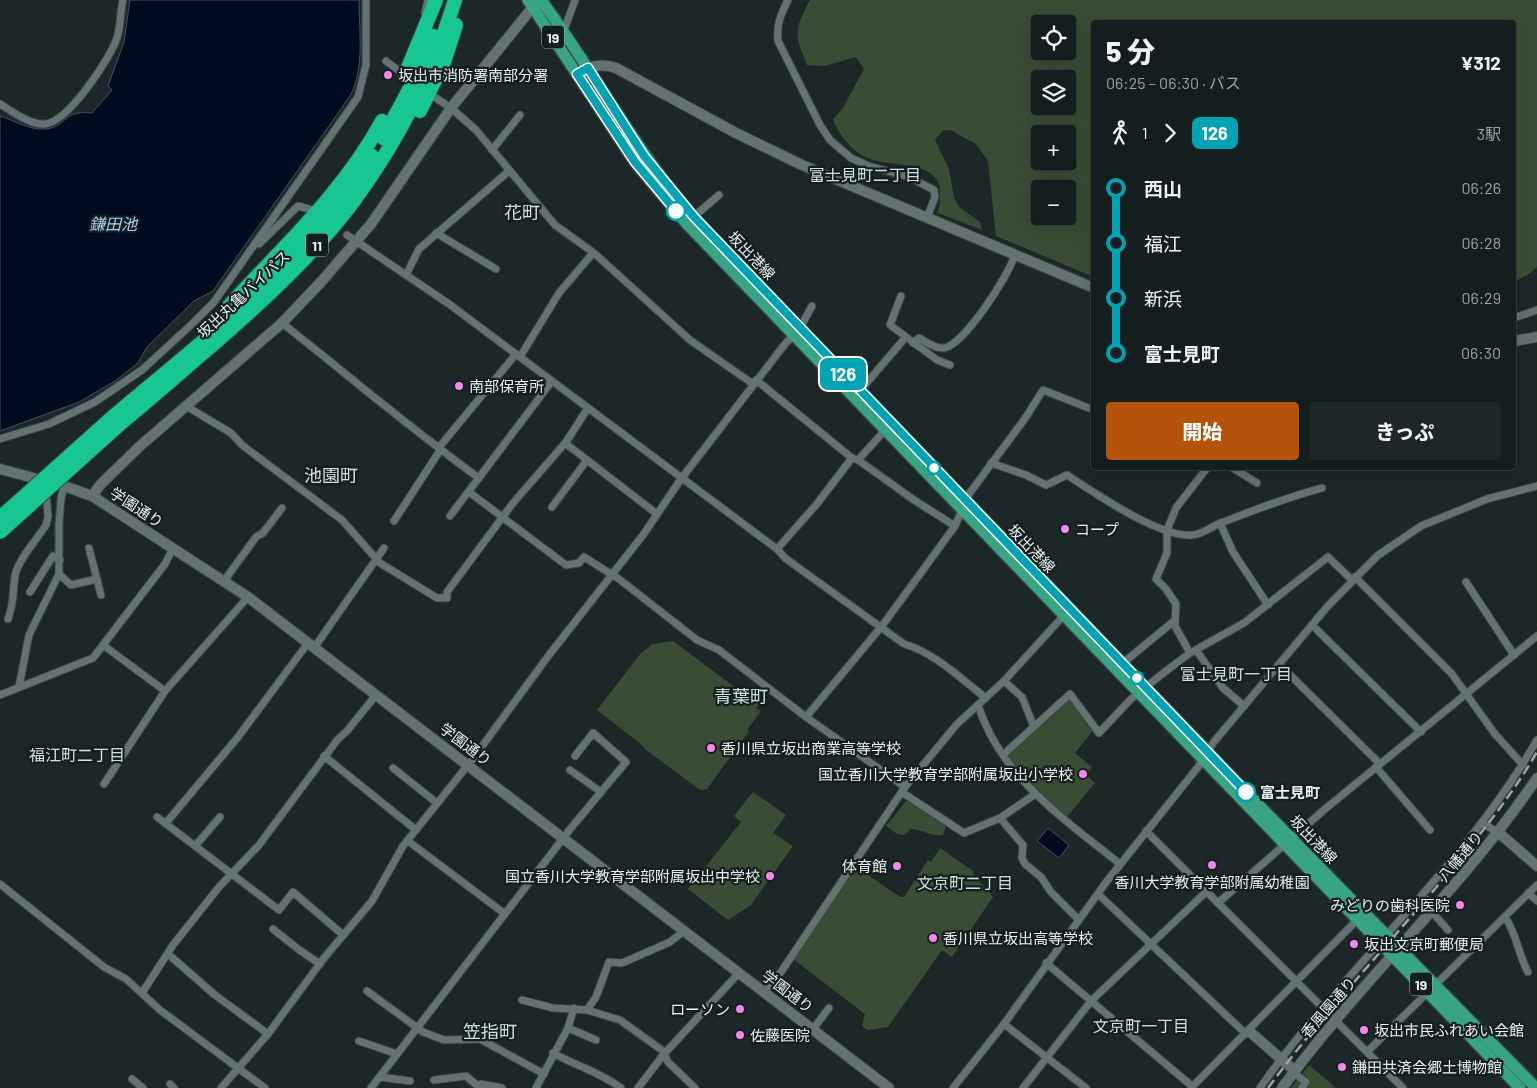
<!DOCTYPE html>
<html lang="ja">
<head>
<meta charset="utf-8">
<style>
	:root { --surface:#151e1e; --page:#1e2727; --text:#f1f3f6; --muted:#9da2a4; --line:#343c3c; --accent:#b45309 }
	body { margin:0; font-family:Barlow,"Noto Sans JP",sans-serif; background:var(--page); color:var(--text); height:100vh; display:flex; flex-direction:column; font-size:19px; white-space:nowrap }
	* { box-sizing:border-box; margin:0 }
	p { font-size:16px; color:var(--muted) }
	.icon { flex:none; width:28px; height:28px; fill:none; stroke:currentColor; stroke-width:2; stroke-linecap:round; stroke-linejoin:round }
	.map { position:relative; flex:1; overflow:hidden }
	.side { position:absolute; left:1091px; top:20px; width:425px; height:450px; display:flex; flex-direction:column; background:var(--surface); border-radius:5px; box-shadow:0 5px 20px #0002,0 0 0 1px var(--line) }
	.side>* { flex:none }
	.badge { padding:0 10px; border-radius:8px; font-size:18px; line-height:32px }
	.fabs { position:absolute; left:1031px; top:15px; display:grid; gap:10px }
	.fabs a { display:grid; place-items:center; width:45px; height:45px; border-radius:5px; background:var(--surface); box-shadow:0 5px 20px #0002,0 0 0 1px var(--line); font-size:25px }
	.map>.badge { position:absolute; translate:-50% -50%; box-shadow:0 0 0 2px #fff }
	.legs { display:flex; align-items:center; gap:8px; height:55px; padding:0 15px; font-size:16px }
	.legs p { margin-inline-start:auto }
	.summary { display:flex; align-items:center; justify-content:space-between; height:85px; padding:0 15px }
	h1 { font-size:28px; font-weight:800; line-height:38px }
	.action { display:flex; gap:10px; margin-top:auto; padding:10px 15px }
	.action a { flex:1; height:58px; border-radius:5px; background:var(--accent); color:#fff; font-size:20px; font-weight:800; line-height:58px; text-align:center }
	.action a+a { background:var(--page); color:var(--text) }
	ul { padding:0 15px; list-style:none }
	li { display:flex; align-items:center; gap:18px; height:55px; font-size:19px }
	li i { display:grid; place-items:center; width:8px; height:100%; margin:0 6px; background:currentColor }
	li i::after { content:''; width:12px; height:12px; margin:-6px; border:4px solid; border-radius:50%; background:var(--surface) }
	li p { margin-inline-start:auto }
	li:first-child i { background:linear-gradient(#0000 50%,currentColor 0) }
	li:last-child i { background:linear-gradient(currentColor 50%,#0000 0) }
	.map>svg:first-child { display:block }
</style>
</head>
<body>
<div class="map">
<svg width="1537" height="1088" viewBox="0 0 1537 1088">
	<rect width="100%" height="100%" fill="#1c2828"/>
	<g fill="#3a4d34" fill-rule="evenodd">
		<path d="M810 0H1537V267L1529 274 1514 282V22H1094V277L996 236 988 161 976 144 950 130H943L935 140 949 169 954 198 959 207 980 222 982 230 938 213C939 203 942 192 938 182 927 160 888 167 868 158 851 151 839 135 833 119L843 108 864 69 856 57 824 66 807 65C794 34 794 30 810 0ZM1040 24H1068V51H1040ZM1040 79H1068V106H1040ZM1040 134H1068V161H1040ZM1040 189H1068V216H1040Z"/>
		<path d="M673 641 745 695 748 694 760 703 756 708 761 711 747 730 749 731 707 789 700 790 645 749 642 745 597 710 641 653 653 644Z"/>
		<path d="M1068 698 1094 729 1075 753 1092 767 1086 775 1095 783 1066 818 1035 793 1008 755Z"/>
		<path d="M753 792 786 815 773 833 793 846 751 905 728 920 688 889 741 822 734 816Z"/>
		<path d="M907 800 946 826 943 835C931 837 923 829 911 829L904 835 897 834 886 826Z"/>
		<path d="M940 848 973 871 974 875 993 897 952 957 942 950 888 1027 867 1030 862 1026 865 1014 793 959 855 866 900 897H904L928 860 931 862Z"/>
		<path d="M1309 1065 1336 1088H1291Z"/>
	</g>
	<g fill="#000b20" stroke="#46505e">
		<path d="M130 0H359C359 31 365 68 350 96L213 291 194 301 147 347 138 363 115 381 79 402 0 431V116C13 120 31 131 46 129 69 126 61 110 92 113L112 90 108 86 124 42Z"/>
		<path d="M1048 828 1069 845 1059 858 1037 841Z"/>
	</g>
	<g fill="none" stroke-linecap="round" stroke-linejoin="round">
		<g stroke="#384242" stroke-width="9">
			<g id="street">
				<path d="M788 0C781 14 776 25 778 41L820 125 830 140 851 158 869 166 909 177 934 190 935 197 927 218"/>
				<path d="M425 13 428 0"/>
				<path d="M563 33 575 0"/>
				<path d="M386 61 406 76"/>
				<path d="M427 92 451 108 476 130 555 225 594 253 690 340 753 384"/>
				<path d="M0 104C13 112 30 125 45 124 68 122 110 59 117 38 121 26 120 12 123 0"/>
				<path d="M492 150 520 115"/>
				<path d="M690 220 719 195"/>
				<path d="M436 233 496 269"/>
				<path d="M347 235 449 304 777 549 785 558 904 644C935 653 960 678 986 698"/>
				<path d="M255 243 259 244 298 206 309 209"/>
				<path d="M406 275 419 249 509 171"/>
				<path d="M901 296 890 325 937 360 950 365"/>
				<path d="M1514 318 1537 310"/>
				<path d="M282 323C348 375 411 429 479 478"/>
				<path d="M913 343 919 338C926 342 936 349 944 348 964 345 1010 274 1015 254"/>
				<path d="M520 357 559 293 593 253"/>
				<path d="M756 380 852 458 858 460 914 500 955 526"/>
				<path d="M858 393 905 338"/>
				<path d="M186 406 231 433 242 445 342 520 380 563 437 598H447V592L513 503 566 442 588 408"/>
				<path d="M0 439 49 424 95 402 142 370 191 325 214 302 358 97 366 65V0"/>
				<path d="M565 443 657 514"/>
				<path d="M858 460 888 427"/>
				<path d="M991 463 1026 475 1046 485 1067 475C1095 493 1159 538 1193 535 1203 534 1212 526 1221 523 1254 510 1288 497 1322 488"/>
				<path d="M1233 468 1257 483"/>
				<path d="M469 492 566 565 579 563 584 557 619 579 697 640 719 650 806 717"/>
				<path d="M552 507 587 460"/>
				<path d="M450 516 552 381"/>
				<path d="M394 521 439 452 441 445 516 354"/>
				<path d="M1220 523 1233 552 1268 605"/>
				<path d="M89 548 101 595"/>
				<path d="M777 549 816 505 852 458"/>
				<path d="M59 574 71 585 97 579"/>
				<path d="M1355 577 1452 674 1495 734 1523 765"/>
				<path d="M224 581 256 537 263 533 282 508"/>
				<path d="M1466 582 1514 655"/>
				<path d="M30 592 53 556 60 560"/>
				<path d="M8 619C15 599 12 594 15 576 17 561 38 538 46 525L48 517 46 490"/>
				<path d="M1312 625 1421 732"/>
				<path d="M103 645 165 691"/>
				<path d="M314 648 384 548"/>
				<path d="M1196 650 1223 688 1244 706"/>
				<path d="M1190 653 1175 626 1176 604 1166 589 1156 579 1167 553V530L1176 508 1207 468"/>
				<path d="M1123 663 1174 621"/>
				<path d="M1279 664 1380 764"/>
				<path d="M1004 681 1022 697 1034 727"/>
				<path d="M19 687 29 635 59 574V524L61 499 64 486"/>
				<path d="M0 695 93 658 165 564 173 548"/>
				<path d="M978 705C1000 776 1065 820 1120 864"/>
				<path d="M1004 754 1070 694 1099 733 1131 699 1166 671 1190 653 1244 623 1328 557 1352 580"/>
				<path d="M324 756 416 830"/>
				<path d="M1376 767 1430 830"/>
				<path d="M393 768 437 803"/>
				<path d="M570 770 601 792"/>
				<path d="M104 784 165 691 248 597"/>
				<path d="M905 787 806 717 882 626 955 526 969 494 1026 417 1043 390 1094 410"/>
				<path d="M903 793 964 833 1000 818 1034 795"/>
				<path d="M157 817 279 910 293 892 342 934"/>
				<path d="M1000 818 1023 845 1022 858 1025 864 1041 877 1051 892 1078 919"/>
				<path d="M166 823 238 737 308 643"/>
				<path d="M1482 823 1499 833"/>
				<path d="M1146 831 1403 1088"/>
				<path d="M408 841 505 914"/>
				<path d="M196 845 220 817"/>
				<path d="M0 884 104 967 126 979 160 1010 265 1088"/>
				<path d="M1528 893 1537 901"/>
				<path d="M1098 894 1246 1034"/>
				<path d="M1218 903 1325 809 1537 636"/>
				<path d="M1432 912 1448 930"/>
				<path d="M1505 917C1517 934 1518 954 1528 972"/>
				<path d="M273 929 298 949 320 964"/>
				<path d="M168 954 215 995 268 1034"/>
				<path d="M1046 963 1193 1087"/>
				<path d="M367 991 423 1032 444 1040 480 1039 544 1074"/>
				<path d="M764 992 781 972 905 787 957 724 1004 681 1066 613"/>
				<path d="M142 993 173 945 219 887 259 845 338 739 347 731 376 695"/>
				<path d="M522 1000 553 1008 587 1010 620 1020 663 1051 668 1062 695 1088"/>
				<path d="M587 1010 596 997 609 962 622 963 670 942 684 931"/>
				<path d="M1004 1024 1086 1088"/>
				<path d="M568 1028 596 1040"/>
				<path d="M813 1029 829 1008"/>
				<path d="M359 1041 397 1054"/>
				<path d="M1368 1051 1537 885"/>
				<path d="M553 1053C576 1066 600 1072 621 1088"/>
				<path d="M1298 1076 1306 1082 1302 1088"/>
				<path d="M380 1077 410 1081"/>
				<path d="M132 1079 143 1088"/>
				<path d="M434 1080 466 1076 479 1087"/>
				<path d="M170 1084 174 1088"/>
				<path d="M221 1088 268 1034 324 958 372 901 403 846 472 760 549 655 643 535 681 479 785 344 800 328 812 306"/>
				<path d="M371 1088 571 828 626 762 593 733 575 756"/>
				<path d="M478 1088 481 1084 502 1088"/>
				<path d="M536 1088 568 1028 574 1008"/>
				<path d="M638 1088 664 1054 739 973"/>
				<path d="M953 1088 1004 1024 1107 881 1198 767 1213 743 1327 607 1377 556 1421 526 1487 499 1537 486"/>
				<path d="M1023 1088 1091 1001 1207 891"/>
				<path d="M1191 1088 1360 917"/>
				<path d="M1260 1088C1345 966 1463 870 1537 740"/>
			</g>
		</g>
		<g stroke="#384242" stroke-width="12">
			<g id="secondary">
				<path d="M582 71C593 65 605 64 616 68L736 133 802 165 1094 288"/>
				<path d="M1514 341 1537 337"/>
				<path d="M0 469 64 486 92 496 248 597 889 1088"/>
				<path d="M92 496 101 484 140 446 282 323 321 282 371 224 451 108 528 13 539 3"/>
				<path d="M1499 833 1537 866"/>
				<path d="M1249 1031 1295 1071"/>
				<path d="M1282 1088C1361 980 1462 889 1537 778"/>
			</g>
		</g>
		<g stroke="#384242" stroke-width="14">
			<g id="primary">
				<path d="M528 0 635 162 686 223 1520 1088"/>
				<path d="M541 0C594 72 635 150 693 217L1246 792 1536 1088"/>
			</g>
		</g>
		<g stroke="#384242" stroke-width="16">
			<g id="highway">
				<path d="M405 75 436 0"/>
				<path d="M420 111 444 62 456 25"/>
				<path d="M383 138 410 88 433 36"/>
				<path d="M229 306C283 247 343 193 382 121"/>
				<path d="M115 415C206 338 310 260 372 156"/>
				<path d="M121 423C153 397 184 369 216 342 265 299 314 254 353 202 398 141 433 72 455 0"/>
			</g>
		</g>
		<use href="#street" stroke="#647271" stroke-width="7"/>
		<use href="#secondary" stroke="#647271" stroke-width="10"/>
		<use href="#primary" stroke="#36a485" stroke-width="11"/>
		<use href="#highway" stroke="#17c692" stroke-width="14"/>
		<path stroke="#9ca5a4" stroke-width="2.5" stroke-dasharray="10 5" stroke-linecap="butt" d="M1268 1088C1327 1008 1396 937 1459 860 1487 826 1515 790 1537 752"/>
		<g stroke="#384242" stroke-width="16" stroke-linecap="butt">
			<g id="highway-bridge">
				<path d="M0 518 115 415"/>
				<path d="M0 532 121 423"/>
			</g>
		</g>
		<use href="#highway-bridge" stroke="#17c692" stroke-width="14"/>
	</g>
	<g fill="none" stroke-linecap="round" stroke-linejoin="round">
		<g stroke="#fff" stroke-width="11">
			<path id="line-1" d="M676 211 635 162 577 74 588 68 644 156 694 217 1246 792"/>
		</g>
		<use href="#line-1" stroke="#00a3b4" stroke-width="8"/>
	</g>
	<g fill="#f688ed" stroke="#131f1e" stroke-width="2">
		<circle cx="388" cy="75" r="5"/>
		<circle cx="459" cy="386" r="5"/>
		<circle cx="1065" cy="529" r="5"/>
		<circle cx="711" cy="748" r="5"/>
		<circle cx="1083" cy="774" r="5"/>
		<circle cx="1212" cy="865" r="5"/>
		<circle cx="897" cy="866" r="5"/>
		<circle cx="770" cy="876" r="5"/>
		<circle cx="1460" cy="905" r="5"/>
		<circle cx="933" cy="938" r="5"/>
		<circle cx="1354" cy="944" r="5"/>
		<circle cx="740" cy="1009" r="5"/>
		<circle cx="1364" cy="1030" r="5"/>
		<circle cx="740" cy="1035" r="5"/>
		<circle cx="1342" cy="1067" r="5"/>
	</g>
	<g fill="#fff" stroke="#00a3b4" stroke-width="2.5">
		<circle cx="676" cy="211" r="9"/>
		<circle cx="934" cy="468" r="6"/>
		<circle cx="1137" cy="678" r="6"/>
		<circle cx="1246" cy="792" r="9"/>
	</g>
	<g text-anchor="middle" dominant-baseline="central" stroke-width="4.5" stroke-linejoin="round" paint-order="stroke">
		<g fill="#131f1e" stroke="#a9b2b1" stroke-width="1">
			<rect x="542" y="25.5" width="22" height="23" rx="4"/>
			<rect x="306" y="233.5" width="22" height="23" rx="4"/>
			<rect x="1410" y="972.5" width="22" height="23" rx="4"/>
		</g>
		<g font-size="14" font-weight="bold" fill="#e9f1f0">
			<text x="553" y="37">19</text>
			<text x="317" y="245">11</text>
			<text x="1421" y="984">19</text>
		</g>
		<g font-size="15" fill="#e9f1f0" stroke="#131f1e" text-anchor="start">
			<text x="398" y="75">坂出市消防署南部分署</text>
			<text x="469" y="386">南部保育所</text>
			<text x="1075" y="529">コープ</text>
			<text x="721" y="748">香川県立坂出商業高等学校</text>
			<text x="1073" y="774" text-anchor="end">国立香川大学教育学部附属坂出小学校</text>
			<text x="887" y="866" text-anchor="end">体育館</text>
			<text x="760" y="876" text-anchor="end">国立香川大学教育学部附属坂出中学校</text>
			<text x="1212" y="882" text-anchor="middle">香川大学教育学部附属幼稚園</text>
			<text x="1450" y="905" text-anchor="end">みどりの歯科医院</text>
			<text x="943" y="938">香川県立坂出高等学校</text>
			<text x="1364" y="944">坂出文京町郵便局</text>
			<text x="730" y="1009" text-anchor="end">ローソン</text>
			<text x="1374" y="1030">坂出市民ふれあい会館</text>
			<text x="750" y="1035">佐藤医院</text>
			<text x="1352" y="1067">鎌田共済会郷土博物館</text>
		</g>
		<g font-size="15" fill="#e9f1f0" stroke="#131f1e">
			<text transform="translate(752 255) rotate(46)">坂出港線</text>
			<text transform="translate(243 294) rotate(-43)">坂出丸亀バイパス</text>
			<text transform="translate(137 507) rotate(33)">学園通り</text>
			<text transform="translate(1032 548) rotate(46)">坂出港線</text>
			<text transform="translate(466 744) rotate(37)">学園通り</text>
			<text transform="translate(1314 839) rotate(46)">坂出港線</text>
			<text transform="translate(1460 856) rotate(-50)">八幡通り</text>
			<text transform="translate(788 991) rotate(37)">学園通り</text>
			<text transform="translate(1328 1007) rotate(-49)">香風園通り</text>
		</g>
		<g font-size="15" font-weight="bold" fill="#e9f1f0" stroke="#131f1e" text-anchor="start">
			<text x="1260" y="792">富士見町</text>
		</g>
		<g font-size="16" fill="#d0e0df" stroke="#131f1e">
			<text x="865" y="174">富士見町二丁目</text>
			<text x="1236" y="673">富士見町一丁目</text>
			<text x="77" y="754">福江町二丁目</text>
			<text x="965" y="882">文京町二丁目</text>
			<text x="1141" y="1025">文京町一丁目</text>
		</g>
		<g font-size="16" font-style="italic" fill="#abd1f6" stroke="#131f1e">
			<text x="113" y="223">鎌田池</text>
		</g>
		<g font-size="18" fill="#d0e0df" stroke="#131f1e">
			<text x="522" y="212">花町</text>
			<text x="331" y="475">池園町</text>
			<text x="741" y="696">青葉町</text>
			<text x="490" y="1031">笠指町</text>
		</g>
	</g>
</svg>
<div class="fabs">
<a><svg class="icon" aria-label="locate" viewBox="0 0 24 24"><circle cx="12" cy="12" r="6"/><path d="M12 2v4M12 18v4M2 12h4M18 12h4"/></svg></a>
<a><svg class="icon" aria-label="layers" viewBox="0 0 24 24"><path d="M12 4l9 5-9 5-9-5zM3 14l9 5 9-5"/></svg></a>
<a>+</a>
<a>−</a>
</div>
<b class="badge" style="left:843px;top:374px;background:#00a3b4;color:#fff">126</b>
<section class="side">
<div class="summary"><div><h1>5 分</h1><p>06:25 – 06:30 · バス</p></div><b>¥312</b></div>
<div class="legs"><svg class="icon" aria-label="walk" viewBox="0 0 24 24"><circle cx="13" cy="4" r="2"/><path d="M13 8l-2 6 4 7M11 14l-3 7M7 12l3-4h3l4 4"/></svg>1<svg class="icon" aria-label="forward" viewBox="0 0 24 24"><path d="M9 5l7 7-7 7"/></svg><b class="badge" style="background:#00a3b4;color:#fff">126</b><p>3駅</p></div>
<ul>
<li><i style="color:#00a3b4"></i><b>西山</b><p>06:26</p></li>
<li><i style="color:#00a3b4"></i><span>福江</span><p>06:28</p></li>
<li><i style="color:#00a3b4"></i><span>新浜</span><p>06:29</p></li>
<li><i style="color:#00a3b4"></i><b>富士見町</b><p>06:30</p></li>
</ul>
<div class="action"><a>開始</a><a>きっぷ</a></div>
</section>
</div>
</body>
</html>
